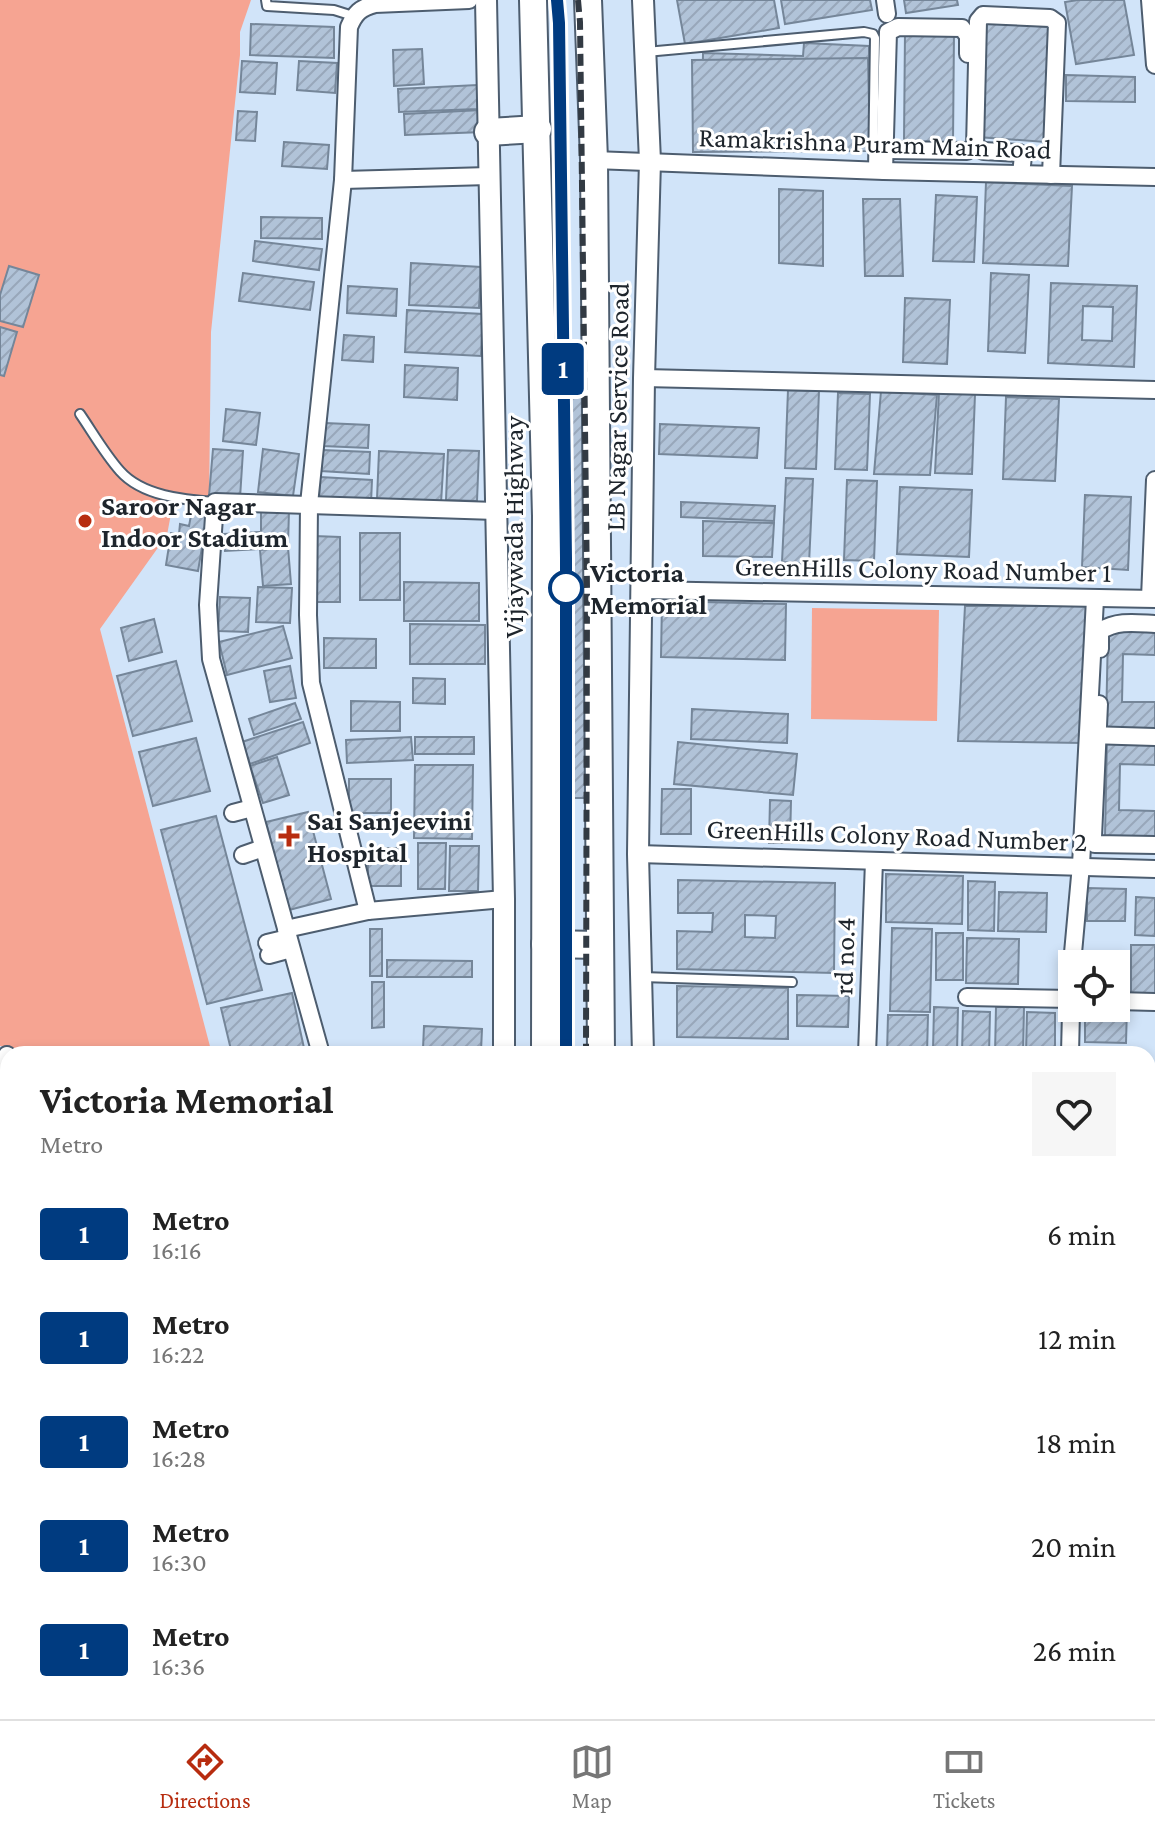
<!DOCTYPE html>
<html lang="en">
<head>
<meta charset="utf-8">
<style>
	:root { --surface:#fff; --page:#f6f6f6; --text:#222; --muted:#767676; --line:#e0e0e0; --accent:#b72c0f }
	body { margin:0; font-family:"Crimson Pro",serif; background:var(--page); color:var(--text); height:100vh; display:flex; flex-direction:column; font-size:30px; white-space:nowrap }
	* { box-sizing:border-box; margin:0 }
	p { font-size:26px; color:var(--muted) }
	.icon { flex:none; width:44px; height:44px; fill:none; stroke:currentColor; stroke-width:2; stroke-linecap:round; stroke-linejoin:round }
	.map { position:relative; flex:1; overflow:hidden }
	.drawer { position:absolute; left:0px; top:1046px; width:1156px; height:674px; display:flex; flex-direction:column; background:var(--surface); border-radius:24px 24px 0 0; box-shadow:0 4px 12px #0003 }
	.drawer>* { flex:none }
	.badge { padding:0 16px; border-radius:6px; font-size:28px; line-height:52px }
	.buttons { position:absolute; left:1058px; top:950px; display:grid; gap:16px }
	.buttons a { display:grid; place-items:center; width:72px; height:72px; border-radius:0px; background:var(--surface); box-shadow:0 4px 12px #0003; font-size:40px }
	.map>.badge { position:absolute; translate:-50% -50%; box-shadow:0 0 0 4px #fff }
	.round { display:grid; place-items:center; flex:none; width:84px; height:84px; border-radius:0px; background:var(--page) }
	.overview { display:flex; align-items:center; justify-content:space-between; height:136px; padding:0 40px }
	h1 { font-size:38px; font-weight:700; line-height:60px }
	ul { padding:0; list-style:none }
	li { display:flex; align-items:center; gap:24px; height:104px; padding:0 40px }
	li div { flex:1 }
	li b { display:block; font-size:30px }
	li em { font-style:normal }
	li .badge { min-width:88px; font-weight:700; text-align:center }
	.menu { display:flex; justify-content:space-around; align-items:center; height:112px; border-top:2px solid var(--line); background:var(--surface); font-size:22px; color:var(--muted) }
	.menu a { display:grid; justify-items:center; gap:4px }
	.menu .on { color:var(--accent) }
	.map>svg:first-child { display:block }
</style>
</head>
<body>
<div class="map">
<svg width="1155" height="1719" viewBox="0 0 1155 1719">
	<defs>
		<pattern id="building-hatch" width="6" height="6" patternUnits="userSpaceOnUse" patternTransform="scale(2)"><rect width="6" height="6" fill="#b1c3d8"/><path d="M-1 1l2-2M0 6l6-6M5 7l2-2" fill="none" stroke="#98a7ba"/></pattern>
	</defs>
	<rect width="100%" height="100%" fill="#d1e4f9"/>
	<g fill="#f6a492">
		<path d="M0 0H251L240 32V55L211 332 209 506 173 503 167 535 100 629 212 1054H56L0 1046Z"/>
		<path d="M812 608 939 610 937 721 811 719Z"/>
	</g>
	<g fill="url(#building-hatch)" stroke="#758699" stroke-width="2" fill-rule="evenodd">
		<path d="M677 0H774L779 28 685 44Z"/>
		<path d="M781 0H870L872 10 785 24Z"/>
		<path d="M904 0H957L958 5 906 13Z"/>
		<path d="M1078 0H1124L1134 55 1076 64 1065 2Z"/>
		<path d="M985 23 1052 27 1045 142 978 137Z"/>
		<path d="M251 24 334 27V58L250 55Z"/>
		<path d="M905 32H954L953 143 904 142Z"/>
		<path d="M804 43 869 46 870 151 702 135 703 53 803 56Z"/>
		<path d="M422 49 424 84 394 86 393 50Z"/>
		<path d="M868 58 870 151 693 152 692 60Z"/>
		<path d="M242 61 277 63 275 94 240 92Z"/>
		<path d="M299 61 337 63 335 93 297 90Z"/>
		<path d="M1066 75 1135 77V102L1066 101Z"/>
		<path d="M477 85 478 109 399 112 398 89Z"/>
		<path d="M482 110 483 132 405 135 404 114Z"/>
		<path d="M238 111 257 112 255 141 236 140Z"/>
		<path d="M284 142 329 145 327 169 282 166Z"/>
		<path d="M986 182 1072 186 1068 266 983 263Z"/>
		<path d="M779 189 823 191V266L779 263Z"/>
		<path d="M936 195 977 197 974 262 933 261Z"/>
		<path d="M863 199H900L903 276H865Z"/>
		<path d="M261 217 322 218V239L261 238Z"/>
		<path d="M255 241 322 249 319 270 253 261Z"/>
		<path d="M411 263 481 267 479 308 409 305Z"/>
		<path d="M9 266 39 275 23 327 0 321V295Z"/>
		<path d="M243 273 314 282 310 310 239 301Z"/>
		<path d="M991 273 1029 275 1025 353 988 351Z"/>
		<path d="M1051 283 1137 286 1134 367 1048 363ZM1083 306 1113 307 1112 341 1082 340Z"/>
		<path d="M348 286 397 289 396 316 347 313Z"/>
		<path d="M905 298 950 300 947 364 903 362Z"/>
		<path d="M407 310 483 314 481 356 405 352Z"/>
		<path d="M0 327 17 332 4 376 0 375Z"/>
		<path d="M344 335 374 337 373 362 342 360Z"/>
		<path d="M405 365 458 368 457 400 404 397Z"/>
		<path d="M541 389 608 390 607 798H541Z"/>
		<path d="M788 390 819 391 816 469 785 468Z"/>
		<path d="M881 391 937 395 930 475 874 474Z"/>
		<path d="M939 392 975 394 972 474 935 473Z"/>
		<path d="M838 393 870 394 867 470 835 469Z"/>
		<path d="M1006 397 1059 399 1055 481 1003 479Z"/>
		<path d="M226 409 260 413 256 445 223 441Z"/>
		<path d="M325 423 369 425 368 448 323 446Z"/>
		<path d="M660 424 759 428 757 458 659 454Z"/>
		<path d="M213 449 243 451 240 498 209 496Z"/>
		<path d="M263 449 299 454 293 496 258 492Z"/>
		<path d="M322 450 370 452 369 474 321 471Z"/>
		<path d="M448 450 479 451 477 501 446 500Z"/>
		<path d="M379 451 444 454 441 503 377 499Z"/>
		<path d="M320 477 372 480 371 503 319 500Z"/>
		<path d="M786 478 813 479 809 564 782 562Z"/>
		<path d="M847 480 877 481 874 561 844 560Z"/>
		<path d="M900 487 972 490 969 557 897 554Z"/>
		<path d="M1085 495 1131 497 1128 570 1082 567Z"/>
		<path d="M681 502 775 506 774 521 681 517Z"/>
		<path d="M192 510 208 512 198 571 166 565 171 533 179 534 180 524 189 526Z"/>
		<path d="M261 511H289L288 545H261Z"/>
		<path d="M703 521 774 523 772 557 703 556Z"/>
		<path d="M259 532V549L225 551 224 534Z"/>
		<rect x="360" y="533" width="40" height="67"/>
		<path d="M314 536 340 537V602H314Z"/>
		<path d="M288 547 291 584 263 586 260 550Z"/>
		<path d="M404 582 479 583V621H404Z"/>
		<path d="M258 587 292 588 290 623 256 622Z"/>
		<path d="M220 597 250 598 248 632 218 631Z"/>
		<path d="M662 601 786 604 785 660 661 657Z"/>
		<path d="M965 606H1087L1083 743 958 741Z"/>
		<path d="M154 619 162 652 129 661 121 628Z"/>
		<path d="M410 624 485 625V664H410Z"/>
		<path d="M283 626 292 658 227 675 219 642Z"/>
		<path d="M1108 631 1155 632V655L1123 654 1122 702H1155V729L1106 728Z"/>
		<path d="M324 638 376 639V668H324Z"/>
		<path d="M176 661 192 721 133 736 117 676Z"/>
		<path d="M290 666 296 698 270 702 264 671Z"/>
		<path d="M413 678 445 679V704L413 703Z"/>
		<path d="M351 701 400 702V731H351Z"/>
		<path d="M295 703 301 719 254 735 249 719Z"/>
		<path d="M692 709 788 714 787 743 691 739Z"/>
		<path d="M303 722 310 743 250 764 242 742Z"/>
		<path d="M411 737 413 760 347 763 346 740Z"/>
		<rect x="415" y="737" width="59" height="17"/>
		<path d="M196 738 210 791 153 806 139 752Z"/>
		<path d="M1107 739 1155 740V765L1120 764 1119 810 1155 811V837L1105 836Z"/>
		<path d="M678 742 797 754 793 795 674 784Z"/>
		<path d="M277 757 289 795 263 803 250 766Z"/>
		<path d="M415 765H473L472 839 414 838Z"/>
		<rect x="349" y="779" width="42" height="34"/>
		<path d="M662 789H691V834H661Z"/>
		<path d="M770 800 791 801 790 843H769Z"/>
		<path d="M308 812 331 899 289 910 266 822Z"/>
		<path d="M216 816 262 990 207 1004 161 830Z"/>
		<path d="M418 843H446L445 889H418Z"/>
		<path d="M450 846H479L478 891H449Z"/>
		<rect x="368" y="848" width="33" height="38"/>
		<path d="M886 874 963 876 962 924 886 922Z"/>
		<path d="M678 880 835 883 834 973 677 969V931L712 932 713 913H678ZM745 915 776 916 775 938 745 937Z"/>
		<path d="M968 881 995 882 994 931 968 930Z"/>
		<path d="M1087 888 1126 889 1125 921H1087Z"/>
		<path d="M999 892 1047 893 1046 932 998 931Z"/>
		<path d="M1136 897 1155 898V936L1135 935Z"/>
		<path d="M892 928 932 929 930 1012 890 1011Z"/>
		<rect x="370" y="929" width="12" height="47"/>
		<rect x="936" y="933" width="27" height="47"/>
		<path d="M967 938 1019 939 1018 984 966 983Z"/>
		<path d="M1131 945H1155V995L1131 994Z"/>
		<path d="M387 960 472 961V977H387Z"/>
		<path d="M372 982H384V1027L372 1028Z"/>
		<path d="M677 986 788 988V1039L677 1037Z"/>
		<path d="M292 993 304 1048 275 1054H232L221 1008Z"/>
		<path d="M797 995 849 996 848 1027 797 1026Z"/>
		<path d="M934 1007 958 1008 957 1052 933 1051Z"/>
		<path d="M996 1007H1024L1023 1054H995Z"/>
		<path d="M1127 1007 1126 1043 1085 1042V1008Z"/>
		<path d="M963 1011 990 1012 989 1054H962Z"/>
		<path d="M1027 1012 1055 1013V1054H1026Z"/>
		<path d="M888 1015H928L927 1054H887Z"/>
		<path d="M424 1026 482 1029 481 1051 423 1049Z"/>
		<path d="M1148 1065 1155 1066V1118H1148Z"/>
		<path d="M0 1163 8 1165V1203L0 1201Z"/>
		<rect x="1148" y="1231" width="7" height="39"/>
		<path d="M1148 1323H1155V1380L1148 1379Z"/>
		<path d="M0 1369 8 1371V1404L0 1402Z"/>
		<path d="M1 1660 8 1662V1687L0 1685Z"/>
		<path d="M0 1697 8 1698V1712H40L38 1719H0Z"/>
		<path d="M300 1712H349V1719H299Z"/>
		<path d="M422 1712H474L473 1719H422Z"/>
		<rect x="661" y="1712" width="25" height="7"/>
		<path d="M359 1716 413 1719H359Z"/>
	</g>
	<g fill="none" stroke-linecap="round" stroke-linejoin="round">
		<g stroke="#4d5d6f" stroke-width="12">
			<g id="service">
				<path d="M266 0 267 6 334 10 353 16"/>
				<path d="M646 52 864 32 873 34 875 38 873 171"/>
				<path d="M80 414C93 433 105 454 120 471 142 496 184 500 215 502"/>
				<path d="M642 977 792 982"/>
				<path d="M1148 1200 1154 1173 1155 1148"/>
			</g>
		</g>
		<g stroke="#4d5d6f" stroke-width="20">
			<g id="minor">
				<path d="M885 0 887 14"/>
				<path d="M1150 0 1155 65"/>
				<path d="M885 150 967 151"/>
				<path d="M594 160 884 171 1155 177"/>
				<path d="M884 171 888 32 898 27 962 28 968 36V54"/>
				<path d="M1021 174 1023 156 1019 153 984 151 975 147 978 21 983 15 1050 18 1057 23 1051 175"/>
				<path d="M343 180 489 176"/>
				<path d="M644 378 1155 390"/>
				<path d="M643 590 1155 599"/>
				<path d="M1150 598 1155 480"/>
				<path d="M1100 649V631C1118 620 1135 623 1155 624"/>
				<path d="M1099 704 1093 837 1095 844 1155 845"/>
				<path d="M1089 735 1155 737"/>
				<path d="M233 813 252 808"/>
				<path d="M638 854 1155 869"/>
				<path d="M243 855 263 848"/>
				<path d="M368 911 311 683 308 615 309 504 343 180 349 27C355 13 360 8 375 4L469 0"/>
				<path d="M286 929 368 911 504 899"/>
				<path d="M267 943 288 938"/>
				<path d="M269 955 291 949"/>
				<path d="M1072 964 1081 865 1095 599"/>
				<path d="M967 997 1072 999"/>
				<path d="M1116 1001 1155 1002"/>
				<path d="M321 1054 211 659 208 605 215 502 496 511"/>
				<path d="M867 1054 874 861"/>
				<path d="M1070 1054 1072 968"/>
				<path d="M0 1081 7 1055"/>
				<path d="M1148 1136H1155"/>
				<path d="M1148 1402H1155"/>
				<path d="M0 1502 8 1504"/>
				<path d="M1148 1560 1152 1522"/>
				<path d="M1148 1579H1155"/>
				<path d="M1148 1597H1155"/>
				<path d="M0 1618 8 1587"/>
				<path d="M1076 1712 1098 1719"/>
				<path d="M831 1719V1712"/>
				<path d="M1026 1719V1712"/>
			</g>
		</g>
		<g stroke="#4d5d6f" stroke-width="24">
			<g id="tertiary">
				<path d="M486 0 504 899V1054"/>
				<path d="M643 1054 638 854 644 378 650 161 643 0"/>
				<path d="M504 1712V1719"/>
				<path d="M646 1719V1712"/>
			</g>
		</g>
		<g stroke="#4d5d6f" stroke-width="30">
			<g id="trunk">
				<path d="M533 0 546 516 545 1054"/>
				<path d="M588 0 594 160 601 1054"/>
				<path d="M488 132 538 129"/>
				<path d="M545 944 600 945"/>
				<path d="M601 1712V1719"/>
				<path d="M545 1719 546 1712"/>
			</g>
		</g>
		<use href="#service" stroke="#fff" stroke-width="8"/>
		<use href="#minor" stroke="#fff" stroke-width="16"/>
		<use href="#tertiary" stroke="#fff" stroke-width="20"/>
		<use href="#trunk" stroke="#fff" stroke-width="26"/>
		<g stroke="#323a43" stroke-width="6" stroke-dasharray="12 6" stroke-linecap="butt">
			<path d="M557 0 559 23 566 589V1054"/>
			<path d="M578 0 580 22 587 590 586 1054"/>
			<path d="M567 1712V1719"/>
			<path d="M585 1719V1712"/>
		</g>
	</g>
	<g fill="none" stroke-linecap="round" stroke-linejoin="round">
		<g stroke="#fff" stroke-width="18">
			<path id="line" d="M557 0 559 23 566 558V1054"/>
		</g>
		<use href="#line" stroke="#003b80" stroke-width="12"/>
	</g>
	<g fill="#b72c0f" stroke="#fff" stroke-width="3">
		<circle cx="85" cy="521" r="8"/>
		<path d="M285 824h8v8h8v8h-8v8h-8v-8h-8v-8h8z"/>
	</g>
	<circle fill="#fff" stroke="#003b80" stroke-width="4" cx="566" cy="588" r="16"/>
	<g text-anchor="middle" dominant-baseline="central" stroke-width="6" stroke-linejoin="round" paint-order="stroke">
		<g font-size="28" fill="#1e252c" stroke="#fff">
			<text transform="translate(875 143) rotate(2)">Ramakrishna Puram Main Road</text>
			<text transform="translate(617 407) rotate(-89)">LB Nagar Service Road</text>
			<text transform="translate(513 527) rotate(-90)">Vijaywada Highway</text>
			<text transform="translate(923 569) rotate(1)">GreenHills Colony Road Number 1</text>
			<text transform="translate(897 835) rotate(2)">GreenHills Colony Road Number 2</text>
			<text transform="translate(844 956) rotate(-88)">rd no.4</text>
		</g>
		<g font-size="28" font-weight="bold" fill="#1e252c" stroke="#fff" text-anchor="start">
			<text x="101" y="505">Saroor Nagar<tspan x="101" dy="32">Indoor Stadium</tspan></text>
			<text x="307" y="820">Sai Sanjeevini<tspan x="307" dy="32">Hospital</tspan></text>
		</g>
		<g font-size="28" font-weight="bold" fill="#1e252c" stroke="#fff" text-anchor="start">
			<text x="590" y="572">Victoria<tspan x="590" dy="32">Memorial</tspan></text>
		</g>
	</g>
</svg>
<div class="buttons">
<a><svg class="icon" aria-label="locate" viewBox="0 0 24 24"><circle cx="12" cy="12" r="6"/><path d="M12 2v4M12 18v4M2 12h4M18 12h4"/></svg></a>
</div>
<b class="badge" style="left:563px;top:369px;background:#003b80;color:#fff">1</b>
<section class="drawer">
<div class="overview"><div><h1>Victoria Memorial</h1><p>Metro</p></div><a class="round"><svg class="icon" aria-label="heart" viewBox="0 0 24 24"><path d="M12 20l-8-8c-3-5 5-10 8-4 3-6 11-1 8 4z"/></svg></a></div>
<ul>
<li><span class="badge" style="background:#003b80;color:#fff">1</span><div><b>Metro</b><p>16:16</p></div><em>6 min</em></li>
<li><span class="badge" style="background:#003b80;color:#fff">1</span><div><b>Metro</b><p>16:22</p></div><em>12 min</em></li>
<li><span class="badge" style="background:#003b80;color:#fff">1</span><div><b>Metro</b><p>16:28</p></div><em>18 min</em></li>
<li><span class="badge" style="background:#003b80;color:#fff">1</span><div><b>Metro</b><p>16:30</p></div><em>20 min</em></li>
<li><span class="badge" style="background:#003b80;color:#fff">1</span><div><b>Metro</b><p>16:36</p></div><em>26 min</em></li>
</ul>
</section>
</div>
<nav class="menu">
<a class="on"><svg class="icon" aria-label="directions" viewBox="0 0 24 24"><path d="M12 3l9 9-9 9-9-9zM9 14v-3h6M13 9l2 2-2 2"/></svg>Directions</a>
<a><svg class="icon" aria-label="map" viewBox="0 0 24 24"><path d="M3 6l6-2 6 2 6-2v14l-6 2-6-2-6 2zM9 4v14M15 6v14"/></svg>Map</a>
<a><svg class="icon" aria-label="tickets" viewBox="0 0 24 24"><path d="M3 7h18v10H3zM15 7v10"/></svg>Tickets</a>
</nav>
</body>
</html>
